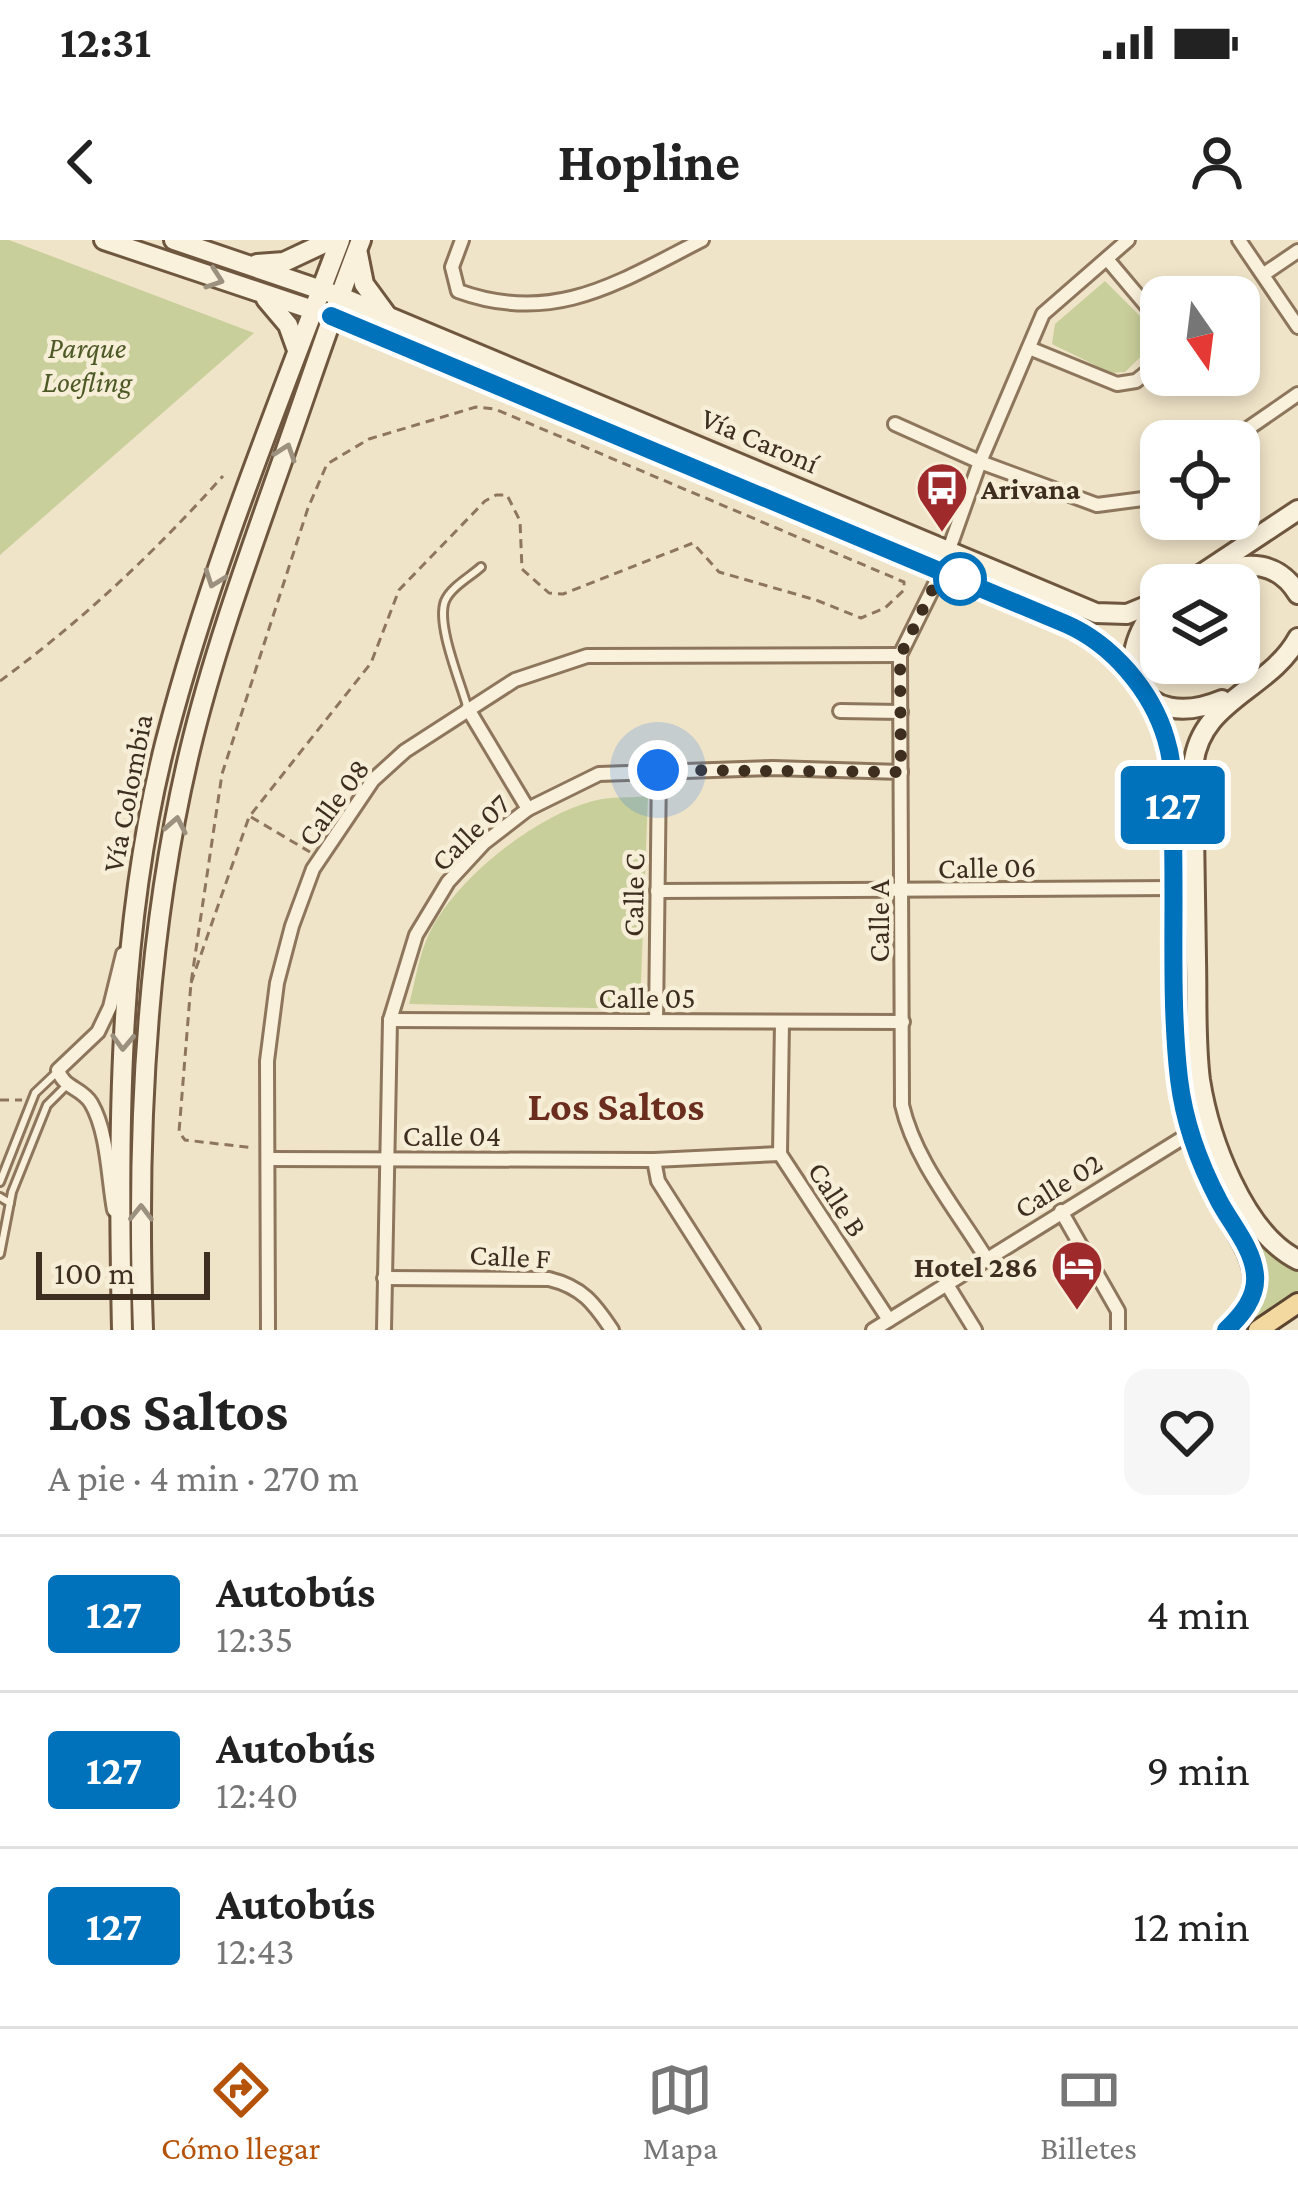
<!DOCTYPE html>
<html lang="es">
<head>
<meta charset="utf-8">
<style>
	:root { --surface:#fff; --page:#f6f6f6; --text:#222; --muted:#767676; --line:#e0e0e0; --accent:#b45309 }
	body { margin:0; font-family:"Crimson Pro",serif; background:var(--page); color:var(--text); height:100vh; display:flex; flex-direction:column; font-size:45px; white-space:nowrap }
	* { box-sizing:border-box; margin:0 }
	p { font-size:39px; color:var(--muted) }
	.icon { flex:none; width:66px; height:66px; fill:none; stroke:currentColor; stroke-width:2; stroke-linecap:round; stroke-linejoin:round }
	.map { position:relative; height:1090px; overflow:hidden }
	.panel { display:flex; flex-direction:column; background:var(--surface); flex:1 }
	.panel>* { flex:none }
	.badge { padding:0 24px; border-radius:9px; font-size:42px; line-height:78px }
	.needle { width:78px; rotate:166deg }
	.controls { position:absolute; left:1140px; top:36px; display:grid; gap:24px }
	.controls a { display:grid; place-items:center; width:120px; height:120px; border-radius:24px; background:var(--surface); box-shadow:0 6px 18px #0003; font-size:60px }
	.scale { position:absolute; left:36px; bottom:30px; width:174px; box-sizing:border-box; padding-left:12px; border:6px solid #3d2e20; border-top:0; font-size:33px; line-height:42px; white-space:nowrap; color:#3d2e20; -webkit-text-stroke:9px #f7eed8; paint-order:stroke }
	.you { position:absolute; width:60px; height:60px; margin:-30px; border:9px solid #fff; border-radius:50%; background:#1a73e8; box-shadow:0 0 0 18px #1a73e833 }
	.map>.badge { position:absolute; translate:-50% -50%; box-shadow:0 0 0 6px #fff }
	.round { display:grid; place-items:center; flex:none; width:126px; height:126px; border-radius:24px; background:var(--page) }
	.overview { display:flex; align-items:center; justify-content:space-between; height:204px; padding:0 48px }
	h1 { font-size:57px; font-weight:700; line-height:90px }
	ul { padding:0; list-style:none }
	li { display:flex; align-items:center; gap:36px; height:156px; padding:0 48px; border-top:3px solid var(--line) }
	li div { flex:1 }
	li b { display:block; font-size:45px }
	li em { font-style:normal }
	li .badge { min-width:132px; font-weight:700; text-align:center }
	.status { display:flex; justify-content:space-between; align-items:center; height:84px; padding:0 60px; background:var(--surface); direction:ltr }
	.status svg { height:33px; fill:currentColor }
	header { display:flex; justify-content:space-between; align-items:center; height:156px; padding:0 48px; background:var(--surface); font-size:54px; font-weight:700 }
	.tabs { display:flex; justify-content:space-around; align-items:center; height:168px; border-top:3px solid var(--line); background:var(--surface); font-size:33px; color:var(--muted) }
	.tabs a { display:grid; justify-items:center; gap:6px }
	.tabs .active { color:var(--accent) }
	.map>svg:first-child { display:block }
</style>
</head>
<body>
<div class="status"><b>12:31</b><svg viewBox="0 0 49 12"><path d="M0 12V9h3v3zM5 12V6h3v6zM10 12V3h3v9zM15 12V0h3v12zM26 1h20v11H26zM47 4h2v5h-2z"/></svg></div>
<header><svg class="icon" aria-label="back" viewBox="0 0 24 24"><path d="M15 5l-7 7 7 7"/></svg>Hopline<svg class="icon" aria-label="person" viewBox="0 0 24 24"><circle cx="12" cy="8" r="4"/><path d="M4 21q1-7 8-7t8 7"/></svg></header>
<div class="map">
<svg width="1298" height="1090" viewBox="0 0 1298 1090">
	<rect width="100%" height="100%" fill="#f0e4c8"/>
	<g fill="#c9cf9b">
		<path d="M0 0H9L254 93 0 315Z"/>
		<path d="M1105 41 1161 97 1125 132 1111 133 1052 104 1055 84Z"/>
		<path d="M648 556 640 769 409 764C415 743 418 720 426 701 448 644 534 576 593 561 610 556 631 558 648 556Z"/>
		<path d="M1210 881 1233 941 1298 1020V1063L1258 1090H1226L1255 1045 1191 891Z"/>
	</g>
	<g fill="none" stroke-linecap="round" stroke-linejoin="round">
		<g stroke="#8d765c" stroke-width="12">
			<g id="lane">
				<path d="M467 466C460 441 436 384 445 361 451 347 470 337 481 327"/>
				<path d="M0 942 35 853 56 833"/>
				<path d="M0 957 10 963"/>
				<path d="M0 1014 12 952 47 865 66 846"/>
			</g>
		</g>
		<g stroke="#8d765c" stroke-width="18">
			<g id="street">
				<path d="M462 0 452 27 458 51C554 86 619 42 702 0"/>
				<path d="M1239 0 1298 87"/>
				<path d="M1107 19 1161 83"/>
				<path d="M1264 34 1298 11"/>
				<path d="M1029 108 1117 144 1136 141 1161 121"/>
				<path d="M895 184 980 222 1097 265 1143 259 1161 249"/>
				<path d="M1230 201 1298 154"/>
				<path d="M468 469 528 569"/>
				<path d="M840 471 901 472"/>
				<path d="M657 651 1174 648"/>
				<path d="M390 780 903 782"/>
				<path d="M656 781 659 529"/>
				<path d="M782 782 780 914 889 1080"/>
				<path d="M268 919 654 920 780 914"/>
				<path d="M654 920 658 941 753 1090"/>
				<path d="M114 970C108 937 108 892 91 863 81 847 64 849 58 830L98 792 110 767 123 714"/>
				<path d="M1061 971 1118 1071V1090"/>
				<path d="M986 1018C956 969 915 921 902 865L900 415 941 332 980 222 1043 74 1128 0"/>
				<path d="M384 1038 549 1039C582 1047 594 1063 612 1090"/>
				<path d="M946 1043 975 1090"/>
				<path d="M268 1090 267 821 277 743 292 686 313 629 373 540 405 511 515 440 587 416 900 415"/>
				<path d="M384 1090 390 780 416 695 448 642 484 603 528 569 599 534 773 528 901 532"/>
				<path d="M873 1090 1210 881"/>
			</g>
		</g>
		<g stroke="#6f573f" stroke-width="24">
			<g id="secondary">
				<path d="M104 0 331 76 1066 384C1118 407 1157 460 1170 514 1188 632 1157 758 1186 874 1194 904 1204 933 1218 960 1245 1011 1279 1040 1226 1090"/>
				<path d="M174 0 339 56 1096 373 1127 374 1161 360"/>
				<path d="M358 14 364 44 386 74"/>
				<path d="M257 24 284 22 331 0"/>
				<path d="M266 59 288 85 297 110"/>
				<path d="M1214 333C1248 321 1278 321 1298 354"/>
				<path d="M1185 345 1298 270"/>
				<path d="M1161 363C1104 422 1140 494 1222 460"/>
				<path d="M1298 398C1269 451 1198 460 1193 528 1194 592 1195 656 1196 720 1197 760 1195 801 1200 840 1209 897 1243 993 1298 1020"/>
				<path d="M122 1090C118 894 117 691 166 500 210 329 278 165 340 0"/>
				<path d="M143 1090C136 897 145 698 190 510 212 418 244 329 275 241 304 160 330 79 361 0"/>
			</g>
		</g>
		<g stroke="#5b4430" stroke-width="24">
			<path id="primary" d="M1258 1090 1298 1063"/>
		</g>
		<g stroke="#8d765c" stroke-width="3" stroke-dasharray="9 6" stroke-linecap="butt">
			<path d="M0 441C83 380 154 313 223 236"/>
			<path d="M251 577 310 612"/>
			<path d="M191 743 249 577 371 423 399 350 485 261 496 255H507L520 281 522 329 549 353 563 354 693 303 719 332 816 360 861 378 885 368 904 350V342L495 169 476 167 369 199 327 224 308 268 222 534 191 743 179 892 185 900 254 908"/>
			<path d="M0 860H22"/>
		</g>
		<use href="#lane" stroke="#faf1dc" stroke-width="6"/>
		<use href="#street" stroke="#faf1dc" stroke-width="12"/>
		<use href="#secondary" stroke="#faf1dc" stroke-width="18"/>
		<use href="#primary" stroke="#f3d9a0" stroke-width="18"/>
	</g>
	<defs><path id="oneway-chevron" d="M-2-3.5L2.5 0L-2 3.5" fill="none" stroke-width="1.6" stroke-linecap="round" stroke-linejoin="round" transform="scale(3)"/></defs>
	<g stroke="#9c907e">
		<use href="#oneway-chevron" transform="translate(215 39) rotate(19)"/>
		<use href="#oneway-chevron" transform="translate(286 212) rotate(-71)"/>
		<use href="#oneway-chevron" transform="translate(214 339) rotate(110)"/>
		<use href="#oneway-chevron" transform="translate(176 585) rotate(-79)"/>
		<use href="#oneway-chevron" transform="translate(123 802) rotate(92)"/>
		<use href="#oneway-chevron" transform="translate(141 973) rotate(-89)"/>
	</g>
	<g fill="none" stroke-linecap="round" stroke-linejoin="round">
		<g stroke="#fff" stroke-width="27">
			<path id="line" d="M331 76 1066 384C1112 404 1152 451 1166 499 1176 531 1173 566 1173 600 1175 679 1170 761 1179 839 1184 881 1199 923 1219 961 1231 984 1253 1008 1255 1035 1257 1057 1242 1075 1226 1090"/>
		</g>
		<use href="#line" stroke="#0072bc" stroke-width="18"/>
		<path stroke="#3d2e20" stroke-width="12" stroke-dasharray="0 21.6" d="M658 530 901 532 900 416 941 332 960 339"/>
	</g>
	<defs>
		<g id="bus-pin" transform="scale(2.7)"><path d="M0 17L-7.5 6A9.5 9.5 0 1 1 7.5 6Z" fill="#9e2a2b" stroke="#f7eed8"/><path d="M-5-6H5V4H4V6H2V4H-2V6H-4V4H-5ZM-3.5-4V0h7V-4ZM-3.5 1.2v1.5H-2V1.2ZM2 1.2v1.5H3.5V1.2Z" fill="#fff"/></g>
		<g id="hotel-pin" transform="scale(2.7)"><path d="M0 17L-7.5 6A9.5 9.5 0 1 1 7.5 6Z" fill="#9e2a2b" stroke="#f7eed8"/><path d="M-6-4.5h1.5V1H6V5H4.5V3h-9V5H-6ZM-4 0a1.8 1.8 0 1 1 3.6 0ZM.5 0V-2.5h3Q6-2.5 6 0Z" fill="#fff"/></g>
	</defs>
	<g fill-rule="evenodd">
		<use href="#bus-pin" x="942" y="248"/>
		<use href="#hotel-pin" x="1077" y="1026"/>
	</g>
	<circle fill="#fff" stroke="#0072bc" stroke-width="6" cx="960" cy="339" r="24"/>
	<g text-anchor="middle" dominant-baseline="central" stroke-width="9" stroke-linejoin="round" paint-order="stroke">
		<g font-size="30" font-style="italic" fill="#4d5a26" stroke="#f7eed8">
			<text x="87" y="107">Parque<tspan x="87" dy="34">Loefling</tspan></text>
		</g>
		<g font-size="30" fill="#3d2e20" stroke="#f7eed8">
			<text transform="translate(760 200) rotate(23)">Vía Caroní</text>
			<text transform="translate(127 553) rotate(-79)">Vía Colombia</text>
			<text transform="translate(333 562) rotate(-54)">Calle 08</text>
			<text transform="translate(470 592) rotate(-44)">Calle 07</text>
			<text transform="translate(987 627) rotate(-1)">Calle 06</text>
			<text transform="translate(633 655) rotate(-89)">Calle C</text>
			<text transform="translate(878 681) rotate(-90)">Calle A</text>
			<text x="647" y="757">Calle 05</text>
			<text x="452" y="895">Calle 04</text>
			<text transform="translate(1058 945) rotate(-32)">Calle 02</text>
			<text transform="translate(838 959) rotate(57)">Calle B</text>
			<text transform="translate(510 1016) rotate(3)">Calle F</text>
		</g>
		<g font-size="30" font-weight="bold" fill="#3d2e20" stroke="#f7eed8" text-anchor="start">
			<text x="981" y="248">Arivana</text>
			<text x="1038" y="1026" text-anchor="end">Hotel 286</text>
		</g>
		<g font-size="42" font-weight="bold" fill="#6b2e1e" stroke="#f7eed8">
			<text x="616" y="865">Los Saltos</text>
		</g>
	</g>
</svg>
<div class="controls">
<a><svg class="needle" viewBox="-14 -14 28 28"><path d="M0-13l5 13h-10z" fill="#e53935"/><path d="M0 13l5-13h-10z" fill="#767676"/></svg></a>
<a><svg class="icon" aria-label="locate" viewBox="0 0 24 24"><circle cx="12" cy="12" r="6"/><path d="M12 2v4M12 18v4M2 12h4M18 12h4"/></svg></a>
<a><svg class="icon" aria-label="layers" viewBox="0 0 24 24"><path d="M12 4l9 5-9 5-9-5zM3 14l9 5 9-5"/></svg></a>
</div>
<div class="scale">100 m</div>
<div class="you" style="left:658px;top:530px"></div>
<b class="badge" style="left:1173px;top:565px;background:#0072bc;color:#fff">127</b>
</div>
<section class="panel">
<div class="overview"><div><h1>Los Saltos</h1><p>A pie · 4 min · 270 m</p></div><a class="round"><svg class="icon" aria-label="heart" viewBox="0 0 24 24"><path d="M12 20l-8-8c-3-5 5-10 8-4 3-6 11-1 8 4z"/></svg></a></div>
<ul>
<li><span class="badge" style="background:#0072bc;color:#fff">127</span><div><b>Autobús</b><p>12:35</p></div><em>4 min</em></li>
<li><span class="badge" style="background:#0072bc;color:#fff">127</span><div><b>Autobús</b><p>12:40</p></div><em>9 min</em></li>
<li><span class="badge" style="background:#0072bc;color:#fff">127</span><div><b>Autobús</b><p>12:43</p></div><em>12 min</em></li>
</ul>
</section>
<nav class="tabs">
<a class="active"><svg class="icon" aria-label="directions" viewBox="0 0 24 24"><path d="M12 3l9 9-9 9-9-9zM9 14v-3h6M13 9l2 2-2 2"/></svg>Cómo llegar</a>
<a><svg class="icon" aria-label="map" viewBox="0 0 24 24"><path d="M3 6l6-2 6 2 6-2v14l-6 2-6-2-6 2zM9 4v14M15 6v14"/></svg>Mapa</a>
<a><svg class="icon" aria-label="tickets" viewBox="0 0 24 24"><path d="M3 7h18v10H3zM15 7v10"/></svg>Billetes</a>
</nav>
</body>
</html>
